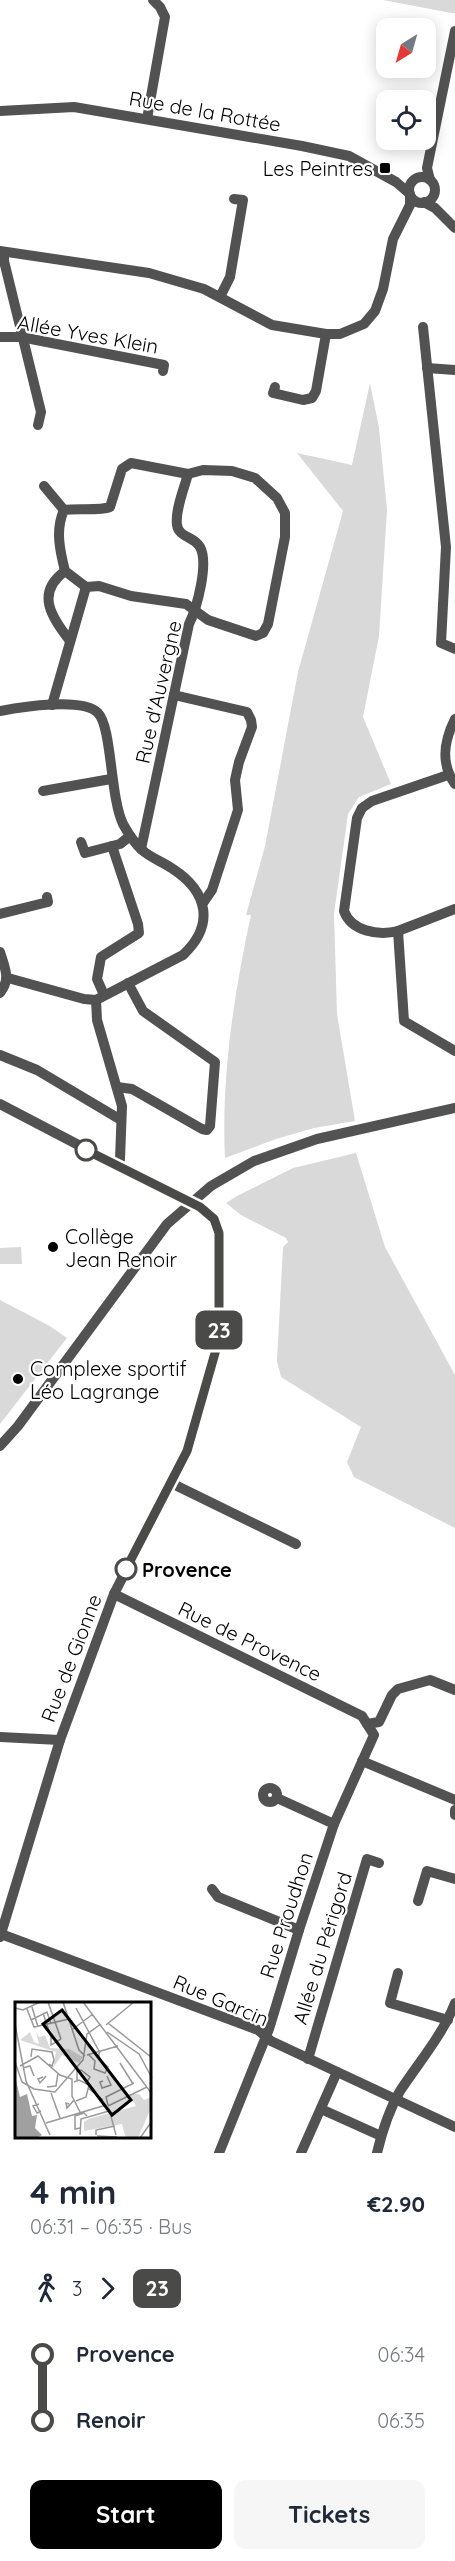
<!DOCTYPE html>
<html lang="en">
<head>
<meta charset="utf-8">
<style>
	:root { --surface:#fff; --page:#f6f6f7; --text:#1f2937; --muted:#747a83; --accent:#000 }
	body { margin:0; font-family:Quicksand,sans-serif; background:var(--page); color:var(--text); height:100vh; display:flex; flex-direction:column; font-size:22px; white-space:nowrap }
	* { box-sizing:border-box; margin:0 }
	p { font-size:20px; color:var(--muted) }
	.icon { flex:none; width:33px; height:33px; fill:none; stroke:currentColor; stroke-width:2; stroke-linecap:round; stroke-linejoin:round }
	.map { position:relative; height:2153px; overflow:hidden }
	.panel { display:flex; flex-direction:column; background:var(--surface); flex:1 }
	.panel>* { flex:none }
	.badge { padding:0 12px; border-radius:9px; font-size:21px; line-height:39px }
	.needle { width:39px; rotate:217deg }
	.fabs { position:absolute; left:376px; top:18px; display:grid; gap:12px }
	.fabs a { display:grid; place-items:center; width:60px; height:60px; border-radius:12px; background:var(--surface); box-shadow:0 3px 15px #0003; font-size:30px }
	.map>.badge { position:absolute; translate:-50% -50%; box-shadow:0 0 0 3px #fff }
	.legs { display:flex; align-items:center; gap:9px; height:66px; padding:0 30px; font-size:20px }
	.legs p { margin-inline-start:auto }
	.head { display:flex; align-items:center; justify-content:space-between; height:102px; padding:0 30px }
	h1 { font-size:33px; font-weight:800; line-height:45px }
	.button { display:flex; gap:12px; margin-top:auto; padding:12px 30px }
	.button a { flex:1; height:69px; border-radius:12px; background:var(--accent); color:#fff; font-size:24px; font-weight:800; line-height:69px; text-align:center }
	.button a+a { background:var(--page); color:var(--text) }
	ul { padding:0 30px; list-style:none }
	li { display:flex; align-items:center; gap:21px; height:66px; font-size:22px }
	li i { display:grid; place-items:center; width:9px; height:100%; margin:0 8px; background:currentColor }
	li i::after { content:''; width:15px; height:15px; margin:-8px; border:4px solid; border-radius:50%; background:var(--surface) }
	li p { margin-inline-start:auto }
	li:first-child i { background:linear-gradient(#0000 50%,currentColor 0) }
	li:last-child i { background:linear-gradient(currentColor 50%,#0000 0) }
	.map>svg:first-child { display:block }
</style>
</head>
<body>
<div class="map">
<svg width="455" height="2153" viewBox="0 0 455 2153">
	<rect width="100%" height="100%" fill="#fff"/>
	<g fill="#d9d9d9">
		<path d="M383 0H455V13H451Z"/>
		<path d="M370 383 379 428 387 510 379 636 363 717 391 784 359 797 348 814 334 914 337 1014 355 1121 314 1128 276 1139 225 1158C221 1078 234 993 251 915H246L265 846 298 672 343 511 297 453 352 465Z"/>
		<path d="M356 1153 385 1247 455 1375V1528L354 1477 347 1462 361 1427 281 1377 277 1361 283 1247 288 1242 286 1238 241 1215 226 1203 237 1196 293 1168Z"/>
		<path d="M21 1247 22 1264H0V1248Z"/>
		<path d="M0 1300 48 1325 67 1338 0 1424Z"/>
	</g>
	<g fill="none" stroke-linecap="round" stroke-linejoin="round">
		<g stroke="#525252" stroke-width="10">
			<path d="M0 111 74 107 302 146 349 156 396 182 410 194"/>
			<path d="M147 119 165 17 160 7 153 0"/>
			<circle cx="422" cy="190" r="13"/>
			<path d="M430 180 427 168 429 158 455 31"/>
			<path d="M424 202 435 208 455 228"/>
			<path d="M0 251 149 273 204 289 272 325 326 334H340L364 324 375 311 383 289 393 239 410 205V196"/>
			<path d="M4 252V261L41 412 38 425"/>
			<path d="M220 297 230 277 243 200 234 199"/>
			<path d="M423 327 446 547 441 643 455 649"/>
			<path d="M0 337H21L164 365 163 371"/>
			<path d="M427 368 455 370"/>
			<path d="M275 387 273 393 303 400 312 398 316 391 326 334"/>
			<path d="M44 486 64 510"/>
			<path d="M65 571 86 587 99 586 131 596 186 604 208 620 256 636 263 633 268 624 285 537V513L277 498 255 478 232 471 203 470 188 474 131 463 122 469 110 507C100 511 77 508 64 510 55 530 60 551 65 571 34 594 53 618 70 641"/>
			<path d="M174 695 247 712 251 720 252 727 239 762 235 780 238 810 212 890 203 903"/>
			<path d="M52 705 86 587"/>
			<path d="M0 711C21 707 83 697 98 713 112 727 110 797 123 824 128 833 134 843 142 850 151 858 163 862 173 869 208 892 215 925 183 955L96 1000 97 1020 122 1106 120 1159 117 1166"/>
			<path d="M455 719C444 741 440 763 455 784"/>
			<path d="M448 775 372 801 362 808 357 818 344 911C351 931 378 936 398 931L404 1021 455 1051"/>
			<path d="M43 791 111 779"/>
			<path d="M81 842 85 853 112 846"/>
			<path d="M141 849 189 624C197 608 209 563 200 547 194 536 179 538 177 525 175 510 184 489 188 474"/>
			<path d="M0 914 48 902 47 897"/>
			<path d="M398 931 455 909"/>
			<path d="M0 952C5 968 11 979 0 993"/>
			<path d="M8 978 84 999 96 1000"/>
			<path d="M104 995 97 979 101 957 139 933 138 924 112 846 120 844 130 836"/>
			<path d="M0 1055 37 1070 121 1120"/>
			<path d="M117 1087 132 1089 202 1129 207 1130 210 1126 215 1062 143 1011 128 983"/>
			<path d="M0 1104 203 1210 214 1219 219 1233V1333L215 1353 187 1451 114 1594 60 1740 0 1937"/>
			<path d="M0 1446 18 1426 167 1224 211 1186 254 1161 317 1139 455 1108"/>
			<path d="M171 1483 296 1544"/>
			<path d="M114 1594 362 1716 374 1735 334 1824 299 1930 269 2029 219 2153"/>
			<path d="M367 1724 379 1722 392 1695 398 1689 430 1680 455 1690"/>
			<path d="M0 1737 60 1740"/>
			<path d="M362 1761 455 1800"/>
			<circle cx="270" cy="1795" r="7"/>
			<path d="M277 1798 334 1824"/>
			<path d="M455 1810V1815"/>
			<path d="M212 1889 218 1897 299 1930"/>
			<path d="M418 1901 427 1871 455 1879"/>
			<path d="M1 1934 258 2030 271 2041 455 2127"/>
			<path d="M398 1973 390 2003 448 2020"/>
			<path d="M308 2059 367 1859 379 1863"/>
			<path d="M321 2109 381 2136"/>
			<path d="M301 2153 337 2072"/>
			<path d="M377 2153C382 2132 389 2110 400 2091 419 2062 442 2036 455 2003"/>
		</g>
	</g>
	<g fill="none" stroke-linecap="round" stroke-linejoin="round">
		<g stroke="#fff" stroke-width="14">
			<path id="line-1" d="M86 1150 200 1207 214 1219 219 1233V1333L215 1353 187 1451 126 1569"/>
		</g>
		<use href="#line-1" stroke="#4a4a49" stroke-width="9"/>
	</g>
	<g fill="#000" stroke="#fff" stroke-width="2">
		<rect x="379" y="162" width="12" height="12" rx="3"/>
		<circle cx="53" cy="1247" r="6"/>
		<circle cx="18" cy="1379" r="6"/>
	</g>
	<g fill="#fff" stroke="#4a4a49" stroke-width="3">
		<circle cx="86" cy="1150" r="10"/>
		<circle cx="126" cy="1569" r="10"/>
	</g>
	<g text-anchor="middle" dominant-baseline="central" stroke-width="4.5" stroke-linejoin="round" paint-order="stroke">
		<g font-size="20" fill="#000" stroke="#fff">
			<text transform="translate(205 111) rotate(10)">Rue de la Rottée</text>
			<text transform="translate(88 334) rotate(10)">Allée Yves Klein</text>
			<text transform="translate(158 692) rotate(-77)">Rue d'Auvergne</text>
			<text transform="translate(250 1641) rotate(26)">Rue de Provence</text>
			<text transform="translate(71 1658) rotate(-69)">Rue de Gionne</text>
			<text transform="translate(286 1915) rotate(-72)">Rue Proudhon</text>
			<text transform="translate(322 1948) rotate(-73)">Allée du Périgord</text>
			<text transform="translate(221 2000) rotate(23)">Rue Garcin</text>
		</g>
		<g font-size="20" fill="#000" stroke="#fff" text-anchor="start">
			<text x="373" y="168" text-anchor="end">Les Peintres</text>
			<text x="65" y="1236">Collège<tspan x="65" dy="23">Jean Renoir</tspan></text>
			<text x="30" y="1368">Complexe sportif<tspan x="30" dy="23">Léo Lagrange</tspan></text>
		</g>
		<g font-size="20" font-weight="bold" fill="#000" stroke="#fff" text-anchor="start">
			<text x="142" y="1569">Provence</text>
		</g>
	</g>
	<g transform="translate(15 2002)">
		<rect width="136" height="136" fill="#fff"/>
		<path d="M15 30 19 40 24 42 21 30 24 35 30 33 35 46 54 47 68 55 64 61 47 53 38 66 41 50 5 38ZM114 92H124L129 98 136 95V106L123 136H111L107 122 69 129V120L73 117 121 104Z" fill="#d9d9d9"/>
		<path d="M0 74 5 95 12 92 17 114 22 113 20 126 27 133 22 136H0Z" fill="#a0a0a0"/>
		<path fill="none" stroke="#999" stroke-width="1.5" d="M33 0 46 37M48 0 64 48 70 54M68 0 137 92M17 5 23 25M0 6 8 8 25 0M61 6 85 51M12 7 19 25 54 17M28 11 36 35M16 18 32 10 36 22M93 21 136 55M0 22 11 79 35 133M91 23 119 0M58 27 78 12M92 30 124 52 137 76M36 34V43L46 37M72 53 103 44M74 53 80 59 79 67 90 71 93 65 84 57V51M16 55 17 47 37 50 39 58 37 64 34 62M0 60 7 80 19 87 40 90 68 58 72 32 86 22M105 61 118 82M5 64 23 54 45 73 57 77V94L66 112M8 66 15 64 19 74M28 75 23 77 25 81 31 74M62 78V69L66 68 75 75 72 80M88 79 85 80 87 86 96 83 92 74M59 80 64 78 74 83 71 95 61 99M32 85 41 84 43 71M73 86 88 98M36 91 45 116M24 102 18 104 22 111 26 109M54 102 51 101 52 106 59 98M93 103 91 95 119 81M93 104 132 85M94 107 101 133M31 121 91 103M65 126 60 127V114L69 111 72 114M65 133 66 117 94 109M81 133V128L100 124M82 134 102 135M125 136 137 119"/>
		<path fill="#000" fill-opacity="0.15" stroke="#000" stroke-width="3" d="M47 8 116 98 97 113 28 22Z"/>
		<rect width="136" height="136" fill="none" stroke="#000" stroke-width="3"/>
	</g>
</svg>
<div class="fabs">
<a><svg class="needle" viewBox="-14 -14 28 28"><path d="M0-13l5 13h-10z" fill="#e53935"/><path d="M0 13l5-13h-10z" fill="#747a83"/></svg></a>
<a><svg class="icon" aria-label="locate" viewBox="0 0 24 24"><circle cx="12" cy="12" r="6"/><path d="M12 2v4M12 18v4M2 12h4M18 12h4"/></svg></a>
</div>
<b class="badge" style="left:219px;top:1330px;background:#4a4a49;color:#fff">23</b>
</div>
<section class="panel">
<div class="head"><div><h1>4 min</h1><p>06:31 – 06:35 · Bus</p></div><b>€2.90</b></div>
<div class="legs"><svg class="icon" aria-label="walk" viewBox="0 0 24 24"><circle cx="13" cy="4" r="2"/><path d="M13 8l-2 6 4 7M11 14l-3 7M7 12l3-4h3l4 4"/></svg>3<svg class="icon" aria-label="forward" viewBox="0 0 24 24"><path d="M9 5l7 7-7 7"/></svg><b class="badge" style="background:#4a4a49;color:#fff">23</b></div>
<ul>
<li><i style="color:#4a4a49"></i><b>Provence</b><p>06:34</p></li>
<li><i style="color:#4a4a49"></i><b>Renoir</b><p>06:35</p></li>
</ul>
<div class="button"><a>Start</a><a>Tickets</a></div>
</section>
</body>
</html>
